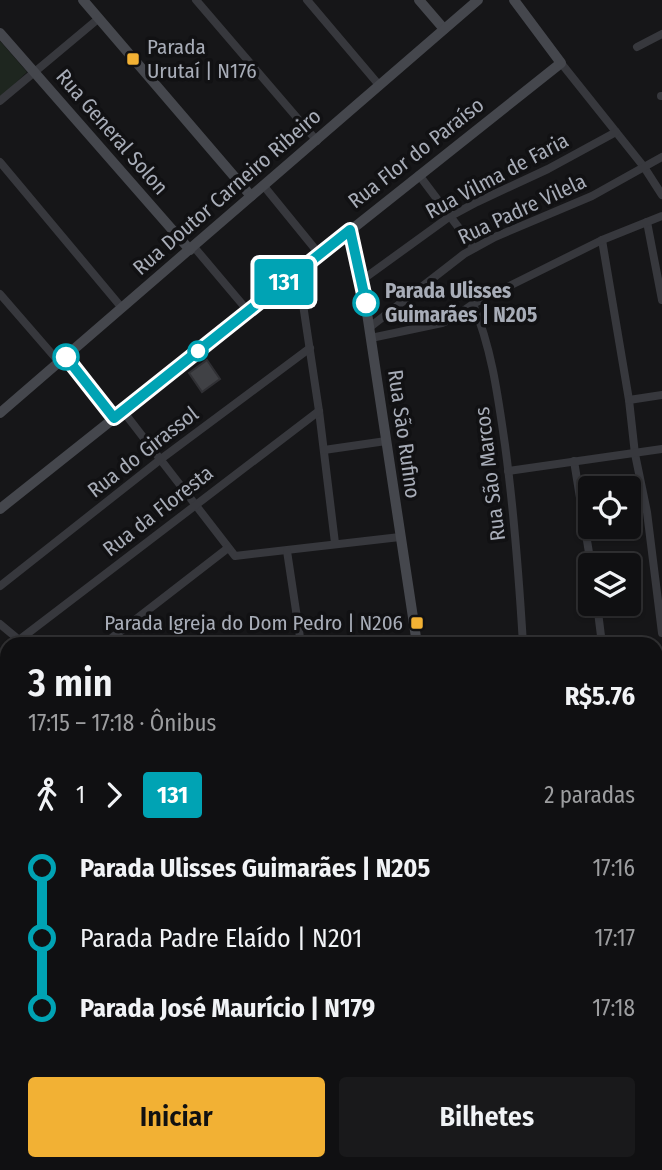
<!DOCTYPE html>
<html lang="pt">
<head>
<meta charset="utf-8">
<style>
	:root { --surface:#101012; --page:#19191b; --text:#f1f3f6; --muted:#9c9d9f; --line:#303032; --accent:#f2b134 }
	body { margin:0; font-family:"Fira Sans Condensed",sans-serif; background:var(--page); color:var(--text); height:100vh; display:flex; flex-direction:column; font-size:26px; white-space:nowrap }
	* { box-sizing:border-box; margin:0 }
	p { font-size:23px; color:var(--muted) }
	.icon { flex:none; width:38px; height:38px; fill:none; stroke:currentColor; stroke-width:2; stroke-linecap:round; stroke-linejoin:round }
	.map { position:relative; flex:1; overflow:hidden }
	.details { position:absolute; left:0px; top:637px; width:663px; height:534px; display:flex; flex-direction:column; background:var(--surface); border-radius:21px 21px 0 0; box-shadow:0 2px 5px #0004,0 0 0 2px var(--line) }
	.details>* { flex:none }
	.badge { padding:0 14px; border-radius:5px; font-size:24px; line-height:46px }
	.controls { position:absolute; left:578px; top:476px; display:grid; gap:14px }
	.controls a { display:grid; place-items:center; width:63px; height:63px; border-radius:7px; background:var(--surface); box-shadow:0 2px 5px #0004,0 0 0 2px var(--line); font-size:35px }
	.map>.badge { position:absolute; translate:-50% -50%; box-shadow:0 0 0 4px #fff }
	.legs { display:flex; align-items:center; gap:10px; height:77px; padding:0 28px; font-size:23px }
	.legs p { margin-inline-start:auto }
	.headline { display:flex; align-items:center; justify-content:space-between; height:119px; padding:0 28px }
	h1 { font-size:38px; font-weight:600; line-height:52px }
	.primary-button { display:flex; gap:14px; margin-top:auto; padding:14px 28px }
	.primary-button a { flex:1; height:80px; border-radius:7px; background:var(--accent); color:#111; font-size:28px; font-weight:600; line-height:80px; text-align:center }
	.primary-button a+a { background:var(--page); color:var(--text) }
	ul { padding:0 28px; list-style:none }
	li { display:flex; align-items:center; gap:24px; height:70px; font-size:26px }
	li i { display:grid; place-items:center; width:10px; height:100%; margin:0 9px; background:currentColor }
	li i::after { content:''; width:18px; height:18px; margin:-9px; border:5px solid; border-radius:50%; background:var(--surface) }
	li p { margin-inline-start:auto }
	li:first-child i { background:linear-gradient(#0000 50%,currentColor 0) }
	li:last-child i { background:linear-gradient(currentColor 50%,#0000 0) }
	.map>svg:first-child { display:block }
</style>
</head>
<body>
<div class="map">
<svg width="662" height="1170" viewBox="0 0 662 1170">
	<rect width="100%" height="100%" fill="#161618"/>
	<path fill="#1e261f" d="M0 41 27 72 0 98Z"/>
	<path fill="#2c353c" d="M214 1164H456L458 1170H215Z"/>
	<path fill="#404145" stroke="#303034" stroke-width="2" d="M207 360 220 379 202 392 189 373Z"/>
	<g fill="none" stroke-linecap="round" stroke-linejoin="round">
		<g stroke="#37383d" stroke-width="8">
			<path d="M196 0 317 141"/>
			<path d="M307 0 379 85"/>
			<path d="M637 47 662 34"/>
			<path d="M561 63 644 167 662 195"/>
			<path d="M661 96H662"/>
			<path d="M0 101 98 19"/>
			<path d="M0 162 122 308"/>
			<path d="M419 175 474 248"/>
			<path d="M263 185 320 255"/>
			<path d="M647 222 662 300"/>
			<path d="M602 240 629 400 635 454 647 512 662 633"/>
			<path d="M194 247 248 311"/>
			<path d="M298 271 319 411 335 543"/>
			<path d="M362 280 449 217 477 202 548 169 616 132"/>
			<path d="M0 294 59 362"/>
			<path d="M473 304C492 349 498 397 505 445 514 511 519 578 523 644"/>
			<path d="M370 327 464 254 495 237 592 196 662 157"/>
			<path d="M371 338 442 323 453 318 473 304 602 240 662 216"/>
			<path d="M67 356 114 418"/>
			<path d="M629 400 662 395"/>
			<path d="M123 411 235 556 400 537"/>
			<path d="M324 450 386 441"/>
			<path d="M574 461 591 565"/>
			<path d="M508 471 662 449"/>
			<path d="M287 551 301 644"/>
			<path d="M0 586 161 459 310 348"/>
			<path d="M597 604 602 644"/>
			<path d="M0 624 24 644"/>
			<path d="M19 640 319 411"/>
			<path d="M104 644 228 548"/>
			<path d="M656 760H662"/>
			<path d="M0 774 7 790"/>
			<path d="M656 783H662"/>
			<path d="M0 817 7 813"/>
			<path d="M656 871H662"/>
			<path d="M656 962H662"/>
			<path d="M656 1017H662"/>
			<path d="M0 1114 7 1111"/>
			<path d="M0 1163 7 1161"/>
			<path d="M33 1164 35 1170"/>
			<path d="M156 1164 158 1170"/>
			<path d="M180 1164 183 1170"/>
		</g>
		<g stroke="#45474d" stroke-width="10">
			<path d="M83 0 251 196"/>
			<path d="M419 0 444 29"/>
			<path d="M0 33 190 250"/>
			<path d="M350 230 362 280 417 644"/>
			<path d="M0 413 478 0"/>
			<path d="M0 509 561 63 514 0"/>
			<path d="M656 673 662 672"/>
		</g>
		<g stroke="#53555c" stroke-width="12">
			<path d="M0 765 7 768"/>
			<path d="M656 981H662"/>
			<path d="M656 1005H662"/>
			<path d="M616 1164 618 1170"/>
			<path d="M648 1164 649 1170"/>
		</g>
	</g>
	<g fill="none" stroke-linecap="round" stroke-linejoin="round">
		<g stroke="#fff" stroke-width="16">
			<path id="line-1" d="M66 357 114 418 350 230 366 303"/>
		</g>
		<use href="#line-1" stroke="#00a3b4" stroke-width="10"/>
	</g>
	<g fill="#f2b134" stroke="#111113" stroke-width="2.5">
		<rect x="126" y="52" width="14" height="14" rx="3.5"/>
		<rect x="410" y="616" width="14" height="14" rx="3.5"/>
	</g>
	<g fill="#fff" stroke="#00a3b4" stroke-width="3.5">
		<circle cx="366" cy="303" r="12"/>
		<circle cx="198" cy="351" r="9"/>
		<circle cx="66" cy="357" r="12"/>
	</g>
	<g text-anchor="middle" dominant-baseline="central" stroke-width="7" stroke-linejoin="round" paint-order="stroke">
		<g font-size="21" fill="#a8adb8" stroke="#111113" text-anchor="start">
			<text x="147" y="47">Parada<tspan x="147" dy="24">Urutaí | N176</tspan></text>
			<text x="403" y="623" text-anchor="end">Parada Igreja do Dom Pedro | N206</text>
		</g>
		<g font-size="21" fill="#a8adb8" stroke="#111113">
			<text transform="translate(112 132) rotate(49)">Rua General Solon</text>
			<text transform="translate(416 153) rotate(-38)">Rua Flor do Paraíso</text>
			<text transform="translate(497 176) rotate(-28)">Rua Vilma de Faria</text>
			<text transform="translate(227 192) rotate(-41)">Rua Doutor Carneiro Ribeiro</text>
			<text transform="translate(522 209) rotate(-25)">Rua Padre Vilela</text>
			<text transform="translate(404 434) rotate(82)">Rua São Rufino</text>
			<text transform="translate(143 452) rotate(-38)">Rua do Girassol</text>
			<text transform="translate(490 474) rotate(-97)">Rua São Marcos</text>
			<text transform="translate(158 511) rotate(-38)">Rua da Floresta</text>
		</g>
		<g font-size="21" font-weight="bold" fill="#a8adb8" stroke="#111113" text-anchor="start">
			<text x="385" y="291">Parada Ulisses<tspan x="385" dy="24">Guimarães | N205</tspan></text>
		</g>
	</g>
</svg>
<div class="controls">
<a><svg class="icon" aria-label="locate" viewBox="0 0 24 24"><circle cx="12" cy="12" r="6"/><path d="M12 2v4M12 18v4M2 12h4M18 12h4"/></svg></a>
<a><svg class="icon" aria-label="layers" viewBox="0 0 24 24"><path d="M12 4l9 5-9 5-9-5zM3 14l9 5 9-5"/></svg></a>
</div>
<b class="badge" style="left:284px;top:282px;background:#00a3b4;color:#fff">131</b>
<section class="details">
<div class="headline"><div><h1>3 min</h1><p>17:15 – 17:18 · Ônibus</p></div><b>R$5.76</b></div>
<div class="legs"><svg class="icon" aria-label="walk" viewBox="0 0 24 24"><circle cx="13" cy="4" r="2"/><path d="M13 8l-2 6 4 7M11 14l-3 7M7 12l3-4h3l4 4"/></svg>1<svg class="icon" aria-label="forward" viewBox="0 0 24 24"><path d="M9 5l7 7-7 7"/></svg><b class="badge" style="background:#00a3b4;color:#fff">131</b><p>2 paradas</p></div>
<ul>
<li><i style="color:#00a3b4"></i><b>Parada Ulisses Guimarães | N205</b><p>17:16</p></li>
<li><i style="color:#00a3b4"></i><span>Parada Padre Elaído | N201</span><p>17:17</p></li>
<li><i style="color:#00a3b4"></i><b>Parada José Maurício | N179</b><p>17:18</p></li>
</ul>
<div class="primary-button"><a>Iniciar</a><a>Bilhetes</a></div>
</section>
</div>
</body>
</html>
